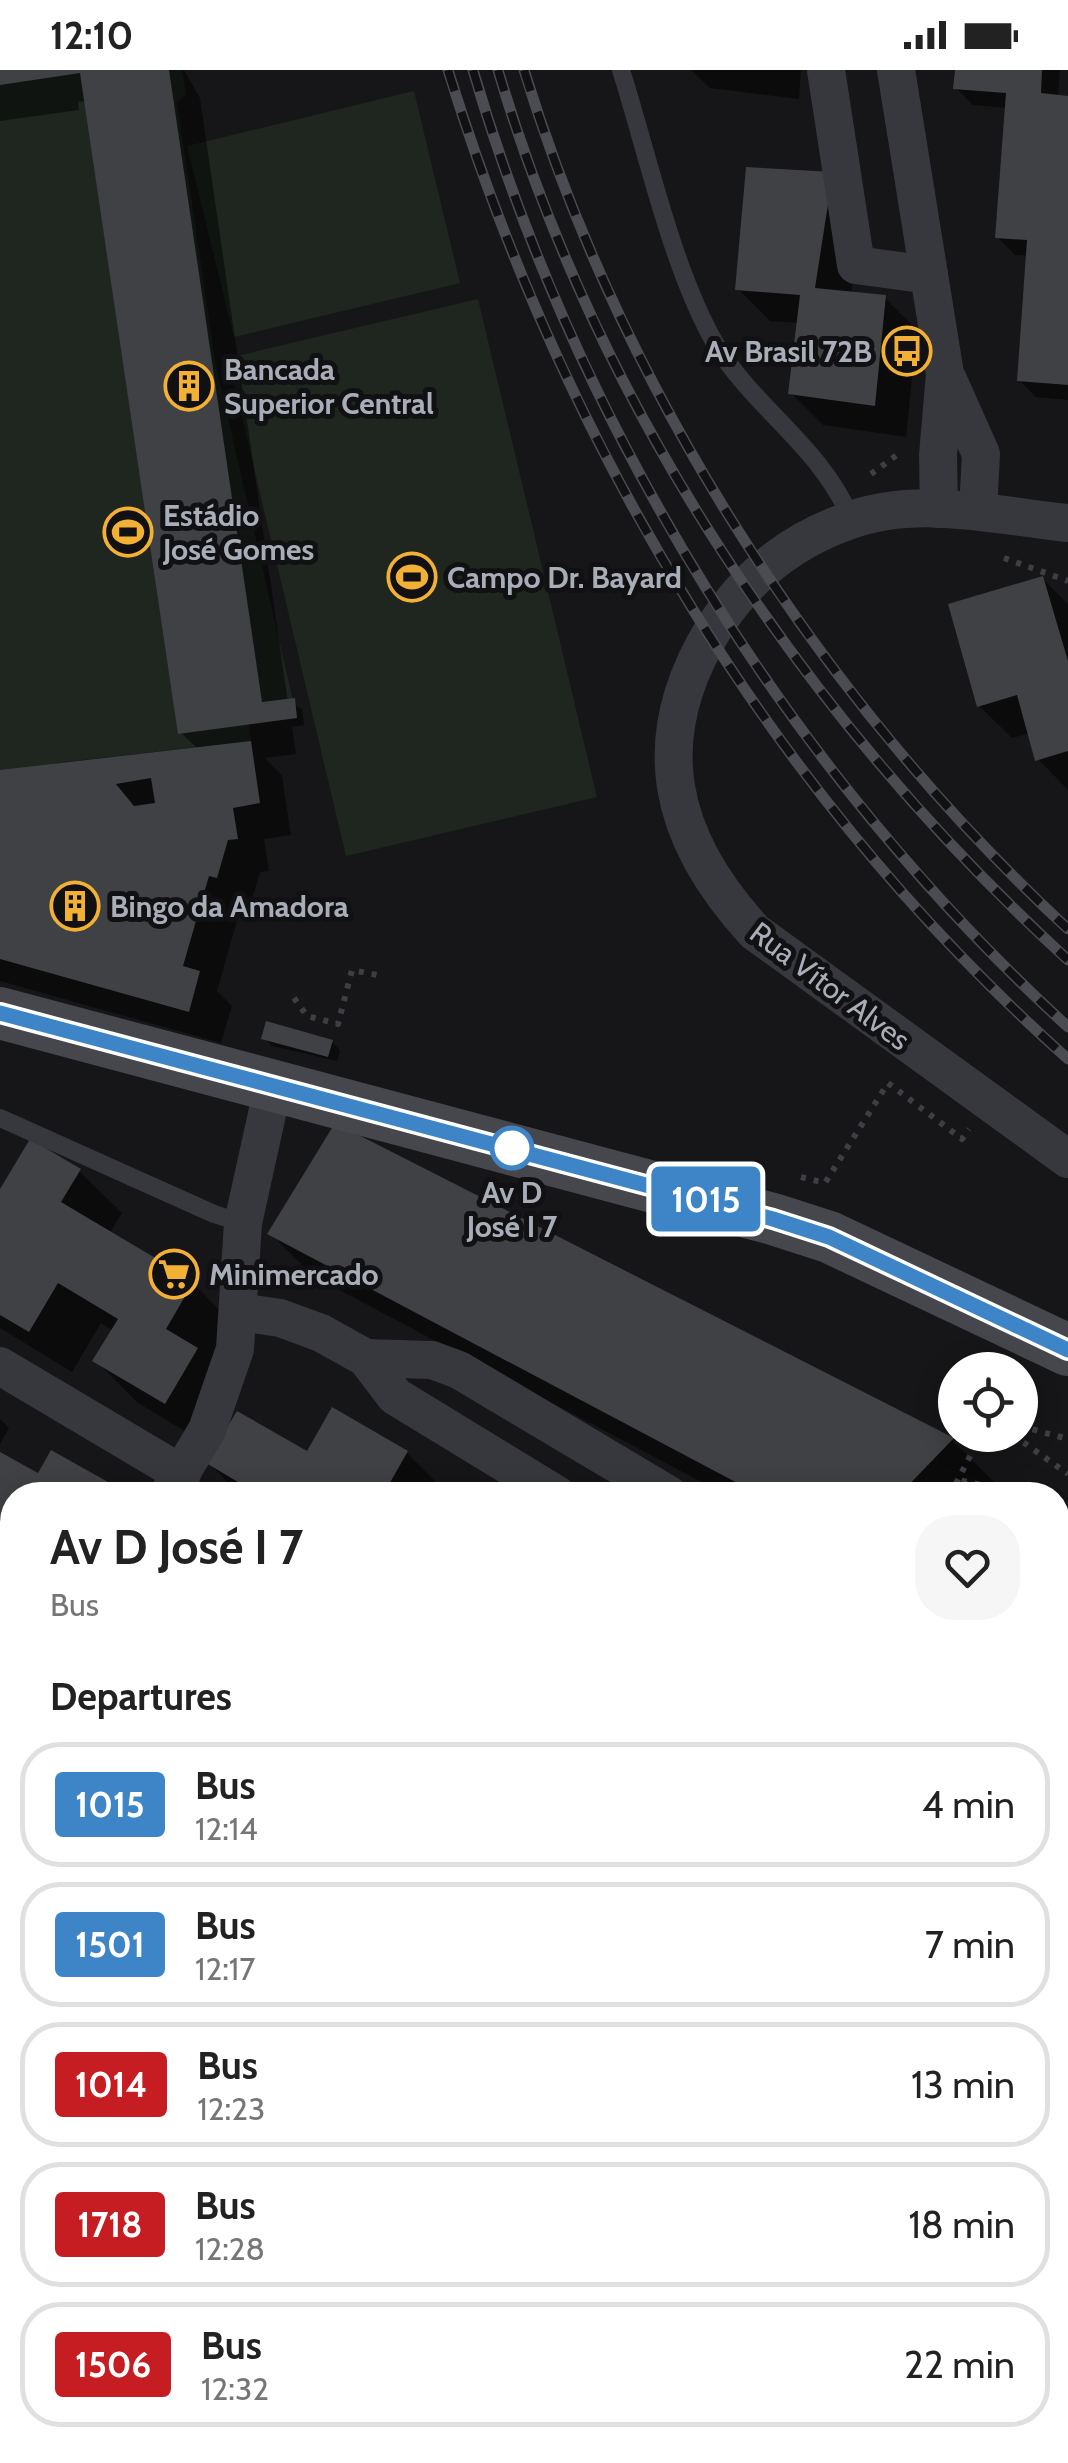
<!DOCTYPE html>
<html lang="en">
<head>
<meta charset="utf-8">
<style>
	:root { --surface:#fff; --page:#f6f6f6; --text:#222; --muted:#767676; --line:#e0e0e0 }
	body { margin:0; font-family:Cabin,sans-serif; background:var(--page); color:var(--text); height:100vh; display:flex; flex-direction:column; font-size:38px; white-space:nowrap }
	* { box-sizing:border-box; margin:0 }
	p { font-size:32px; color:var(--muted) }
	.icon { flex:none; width:55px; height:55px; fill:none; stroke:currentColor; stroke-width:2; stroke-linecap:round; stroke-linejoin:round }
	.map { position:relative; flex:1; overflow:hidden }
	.panel { position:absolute; left:0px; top:1412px; width:1070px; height:982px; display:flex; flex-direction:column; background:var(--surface); border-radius:40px 40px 0 0; box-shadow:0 5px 25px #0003 }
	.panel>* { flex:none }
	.badge { padding:0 20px; border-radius:8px; font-size:35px; line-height:65px }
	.tools { position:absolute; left:938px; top:1282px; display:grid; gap:20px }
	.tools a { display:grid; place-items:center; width:100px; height:100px; border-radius:50%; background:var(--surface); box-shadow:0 5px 25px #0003; font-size:50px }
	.map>.badge { position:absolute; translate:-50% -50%; box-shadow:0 0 0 5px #fff }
	h2 { padding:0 50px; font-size:38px; line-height:90px }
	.round { display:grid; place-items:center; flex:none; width:105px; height:105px; border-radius:40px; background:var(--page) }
	.head { display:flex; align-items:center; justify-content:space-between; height:170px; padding:0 50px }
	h1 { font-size:48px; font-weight:700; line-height:75px }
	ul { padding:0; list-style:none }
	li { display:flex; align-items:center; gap:30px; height:125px; margin:0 20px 15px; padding:0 30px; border:5px solid var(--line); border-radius:40px }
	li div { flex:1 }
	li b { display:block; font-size:38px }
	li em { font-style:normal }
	li .badge { min-width:110px; font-weight:700; text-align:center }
	.status { display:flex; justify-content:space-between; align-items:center; height:70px; padding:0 50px; background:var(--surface); direction:ltr }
	.status svg { height:28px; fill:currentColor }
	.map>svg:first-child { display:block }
</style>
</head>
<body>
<div class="status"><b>12:10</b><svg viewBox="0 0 49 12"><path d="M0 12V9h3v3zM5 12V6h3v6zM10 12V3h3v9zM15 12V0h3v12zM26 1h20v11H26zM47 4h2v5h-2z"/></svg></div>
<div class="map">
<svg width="1068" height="2393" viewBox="0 0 1068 2393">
	<rect width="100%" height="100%" fill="#161618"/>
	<g fill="#1e261f">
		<path d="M0 0H182L186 24 177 33 216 296 297 648 249 653 251 671 56 693 0 729Z"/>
		<path d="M414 21 460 213 234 267 187 76Z"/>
		<path d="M478 229 597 727 346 786 228 288Z"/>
		<path d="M12 1788V2055L0 2050V1855L8 1845 3 1820Z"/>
	</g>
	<g fill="#0007">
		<path d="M0 0H184L200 28 288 632 302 639 304 655 292 657 296 684 265 688 282 706 291 765 264 769 269 801 260 802 249 839 241 837 217 921 232 936 221 973 0 911V703L198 679 181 663 87 31 78 32 79 40 0 51Z"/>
		<path d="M691 0H801L799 29 710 18Z"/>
		<path d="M957 0H1060L1058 27 1068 28V330L1036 327 1019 310 1029 186 1015 185 997 167 1008 38 973 35 956 18Z"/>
		<path d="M748 100 864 137 851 224 885 228 917 260 906 367 823 355 791 323 799 253 770 251 738 219Z"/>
		<path d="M1043 509 1068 534V720L1038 689 1030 663 1012 668 979 636Z"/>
		<path d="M264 968 332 972 340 980 337 991 272 976Z"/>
		<path d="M336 1056 952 1370 994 1412 982 1425H726L313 1206 270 1163Z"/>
		<path d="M79 1101 122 1143 109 1164 193 1213 235 1256 208 1375 138 1333 95 1290 113 1261 101 1253 72 1302 0 1258V1123Z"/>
		<path d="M333 1341 407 1383 449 1425H240L209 1393 307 1385Z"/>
		<path d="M0 1349 9 1358 0 1374Z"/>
		<path d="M0 1384 38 1406 124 1425H12V1538L0 1531Z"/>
		<path d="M1058 1598 1068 1605V1774L1058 1793Z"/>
		<path d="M0 1730 12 1742V1802L0 1822 12 1834V1889L0 1909Z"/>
		<path d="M1058 1865 1068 1871V1942L1058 1936Z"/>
		<path d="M1058 2030 1068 2036V2200L1058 2194Z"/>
		<path d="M0 2078 12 2085V2235L0 2228Z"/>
		<path d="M1058 2373 1068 2379V2393H906L890 2382H1058Z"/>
	</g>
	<g fill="#404145" fill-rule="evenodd">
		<path d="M0 0H169L262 632 295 628 297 648 178 664 80 3 0 15Z"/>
		<path d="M955 0H1042L1041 23 1068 26V315L1017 311 1027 170 995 168 1006 23 953 19Z"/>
		<path d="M746 97 833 102 815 218 886 225 875 336 788 324 800 225 735 220Z"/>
		<path d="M1043 506 1068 591V681L1035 691 1017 625 977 637 948 534Z"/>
		<path d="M251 671 260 733 233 738 238 769 228 770 217 808 209 806 183 896 200 901 189 942 0 889V700ZM151 708 155 733 134 736 116 714Z"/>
		<path d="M266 951 333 970 328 987 261 969Z"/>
		<path d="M335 1053 954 1368 899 1425H760L267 1164Z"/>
		<path d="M30 1069 81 1099 61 1132 194 1211 166 1259 198 1278 165 1334 92 1291 118 1249 58 1213 29 1262 0 1245V1119Z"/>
		<path d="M332 1337 408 1381 383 1425H238L243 1415 206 1393 237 1341 307 1381Z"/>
		<path d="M51 1380 124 1421 121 1425H12V1526L0 1519V1382L38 1403Z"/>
		<path d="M1058 1595 1068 1601 1059 1618 1068 1623V1710L1058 1705Z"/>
		<path d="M1058 1861 1068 1867V1937L1058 1931Z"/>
		<path d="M1058 2027 1068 2033V2075L1058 2093Z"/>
		<path d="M0 2075 12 2082V2206L6 2218 0 2215Z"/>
		<path d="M1058 2110 1068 2117V2189L1058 2183Z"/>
		<path d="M1058 2370 1068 2377V2393H920L904 2382H1058Z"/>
	</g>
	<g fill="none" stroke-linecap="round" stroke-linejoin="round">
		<path stroke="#333438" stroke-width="38" stroke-dasharray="38 19" stroke-linecap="butt" d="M1022 2393 1026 2382"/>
		<g stroke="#3d3f44" stroke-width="6" stroke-dasharray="5 8" stroke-linecap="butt">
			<path d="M871 404 901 382"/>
			<path d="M1004 488 1068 511"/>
			<path d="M294 928 307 946 338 954 352 900 382 906"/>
			<path d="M801 1107 825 1113 888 1013 962 1069 969 1059"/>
			<path d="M1020 1356 1068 1369"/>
			<path d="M1013 1365 1068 1404"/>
			<path d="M950 1425 981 1365"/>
			<path d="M990 1425 958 1410 1030 1425"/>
			<path d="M1058 1431 1068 1433"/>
			<path d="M1058 1458 1068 1463"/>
			<path d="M1058 1475 1068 1479"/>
			<path d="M1058 1501 1068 1486"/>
		</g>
		<g stroke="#37383d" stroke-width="18">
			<path d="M621 0C648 85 672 199 716 275 755 339 822 378 851 449"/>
			<path d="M0 1048 214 1144 243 1153"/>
		</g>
		<g stroke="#37383d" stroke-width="38">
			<path d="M826 0 856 195 929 205"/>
			<path d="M896 0 945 304 938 385 939 439"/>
			<path d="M948 310 981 384 978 440"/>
			<path d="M1068 453C997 446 919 425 848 451 791 471 746 507 714 558 645 670 668 768 755 862L1068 1089"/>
			<path d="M240 1242 280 1248 321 1263 366 1288 395 1326 557 1425"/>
			<path d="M366 1288 432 1290 459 1300 669 1425"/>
			<path d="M0 1296 182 1404"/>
			<path d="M168 1425 207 1360 235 1279 243 1153 273 1017"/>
			<path d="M1058 1578 1068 1585"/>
			<path d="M0 1655 12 1649"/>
			<path d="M1058 1846 1068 1853"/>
			<path d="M1058 1972 1068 1978"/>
			<path d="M1058 2236 1068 2243"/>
			<path d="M0 2306 12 2308"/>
			<path d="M1058 2337 1068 2330"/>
			<path d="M551 2382 627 2393"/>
			<path d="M393 2393 398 2382"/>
		</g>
		<path stroke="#45474d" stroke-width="52" d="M0 943 773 1149 829 1167 1068 1280"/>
		<g stroke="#4a4c52" stroke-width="11">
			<g id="rail">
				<path d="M448 0C563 373 775 729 1068 989"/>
				<path d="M473 0C578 359 792 705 1068 957"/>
				<path d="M498 0C598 339 808 652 1068 890"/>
				<path d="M524 0C623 322 821 630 1068 859"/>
			</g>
		</g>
		<use href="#rail" stroke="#111113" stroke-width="8" stroke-dasharray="22" stroke-linecap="butt"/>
	</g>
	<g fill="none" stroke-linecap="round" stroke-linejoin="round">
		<g stroke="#fff" stroke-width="22">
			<path id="line" d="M0 943 773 1149 829 1167 1068 1280"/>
		</g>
		<use href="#line" stroke="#3d85c6" stroke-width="15"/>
	</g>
	<defs>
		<g id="bus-ring" transform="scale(2.5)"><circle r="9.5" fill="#111113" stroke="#f2b134" stroke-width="1.5"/><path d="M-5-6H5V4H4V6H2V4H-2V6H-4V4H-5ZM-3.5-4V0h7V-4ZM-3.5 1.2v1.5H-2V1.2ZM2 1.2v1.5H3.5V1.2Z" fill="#f2b134"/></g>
		<g id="building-ring" transform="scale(2.5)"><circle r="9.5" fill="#111113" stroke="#f2b134" stroke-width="1.5"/><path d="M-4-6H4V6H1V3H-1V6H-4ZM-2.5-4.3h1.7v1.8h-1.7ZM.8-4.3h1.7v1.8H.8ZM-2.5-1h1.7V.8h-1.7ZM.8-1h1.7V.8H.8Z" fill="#f2b134"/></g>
		<g id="stadium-ring" transform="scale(2.5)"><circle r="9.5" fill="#111113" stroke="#f2b134" stroke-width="1.5"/><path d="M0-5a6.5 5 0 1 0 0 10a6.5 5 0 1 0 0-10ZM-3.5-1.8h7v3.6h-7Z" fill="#f2b134"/></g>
		<g id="supermarket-ring" transform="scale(2.5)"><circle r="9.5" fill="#111113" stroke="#f2b134" stroke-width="1.5"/><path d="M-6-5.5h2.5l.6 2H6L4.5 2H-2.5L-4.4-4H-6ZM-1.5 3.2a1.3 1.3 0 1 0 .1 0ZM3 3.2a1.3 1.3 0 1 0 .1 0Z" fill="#f2b134"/></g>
	</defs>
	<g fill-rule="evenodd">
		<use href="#bus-ring" x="907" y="281"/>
		<use href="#building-ring" x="189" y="316"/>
		<use href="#stadium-ring" x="128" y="462"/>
		<use href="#stadium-ring" x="412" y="507"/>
		<use href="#building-ring" x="75" y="836"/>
		<use href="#supermarket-ring" x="174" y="1204"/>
	</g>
	<circle fill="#fff" stroke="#3d85c6" stroke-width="5" cx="512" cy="1078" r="20"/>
	<g text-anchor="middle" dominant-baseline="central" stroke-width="10" stroke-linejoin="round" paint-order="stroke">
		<g font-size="30" font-weight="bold" fill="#a8adb8" stroke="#111113" text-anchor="start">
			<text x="872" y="281" text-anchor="end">Av Brasil 72B</text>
			<text x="224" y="299">Bancada<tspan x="224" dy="34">Superior Central</tspan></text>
			<text x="163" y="445">Estádio<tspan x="163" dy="34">José Gomes</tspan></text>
			<text x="447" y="507">Campo Dr. Bayard</text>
			<text x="110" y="836">Bingo da Amadora</text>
			<text x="209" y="1204">Minimercado</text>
		</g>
		<g font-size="30" fill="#a8adb8" stroke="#111113">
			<text transform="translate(830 916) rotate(37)">Rua Vítor Alves</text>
		</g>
		<g font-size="30" font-weight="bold" fill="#a8adb8" stroke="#111113">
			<text x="512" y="1122">Av D<tspan x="512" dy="34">José I 7</tspan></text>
		</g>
	</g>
</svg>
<div class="tools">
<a><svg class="icon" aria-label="locate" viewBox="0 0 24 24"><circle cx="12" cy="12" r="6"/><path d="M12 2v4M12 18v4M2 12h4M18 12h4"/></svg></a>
</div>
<b class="badge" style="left:706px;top:1129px;background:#3d85c6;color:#fff">1015</b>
<section class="panel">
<div class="head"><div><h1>Av D José I 7</h1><p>Bus</p></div><a class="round"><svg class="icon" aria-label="heart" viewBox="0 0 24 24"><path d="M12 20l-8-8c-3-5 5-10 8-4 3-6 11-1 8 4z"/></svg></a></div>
<h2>Departures</h2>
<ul>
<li><span class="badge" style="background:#3d85c6;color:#fff">1015</span><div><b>Bus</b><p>12:14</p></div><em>4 min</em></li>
<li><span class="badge" style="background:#3d85c6;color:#fff">1501</span><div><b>Bus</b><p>12:17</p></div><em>7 min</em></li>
<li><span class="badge" style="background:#c61d23;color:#fff">1014</span><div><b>Bus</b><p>12:23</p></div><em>13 min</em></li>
<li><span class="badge" style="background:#c61d23;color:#fff">1718</span><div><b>Bus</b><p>12:28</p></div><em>18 min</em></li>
<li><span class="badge" style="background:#c61d23;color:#fff">1506</span><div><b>Bus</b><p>12:32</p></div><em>22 min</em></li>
</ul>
</section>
</div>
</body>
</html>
